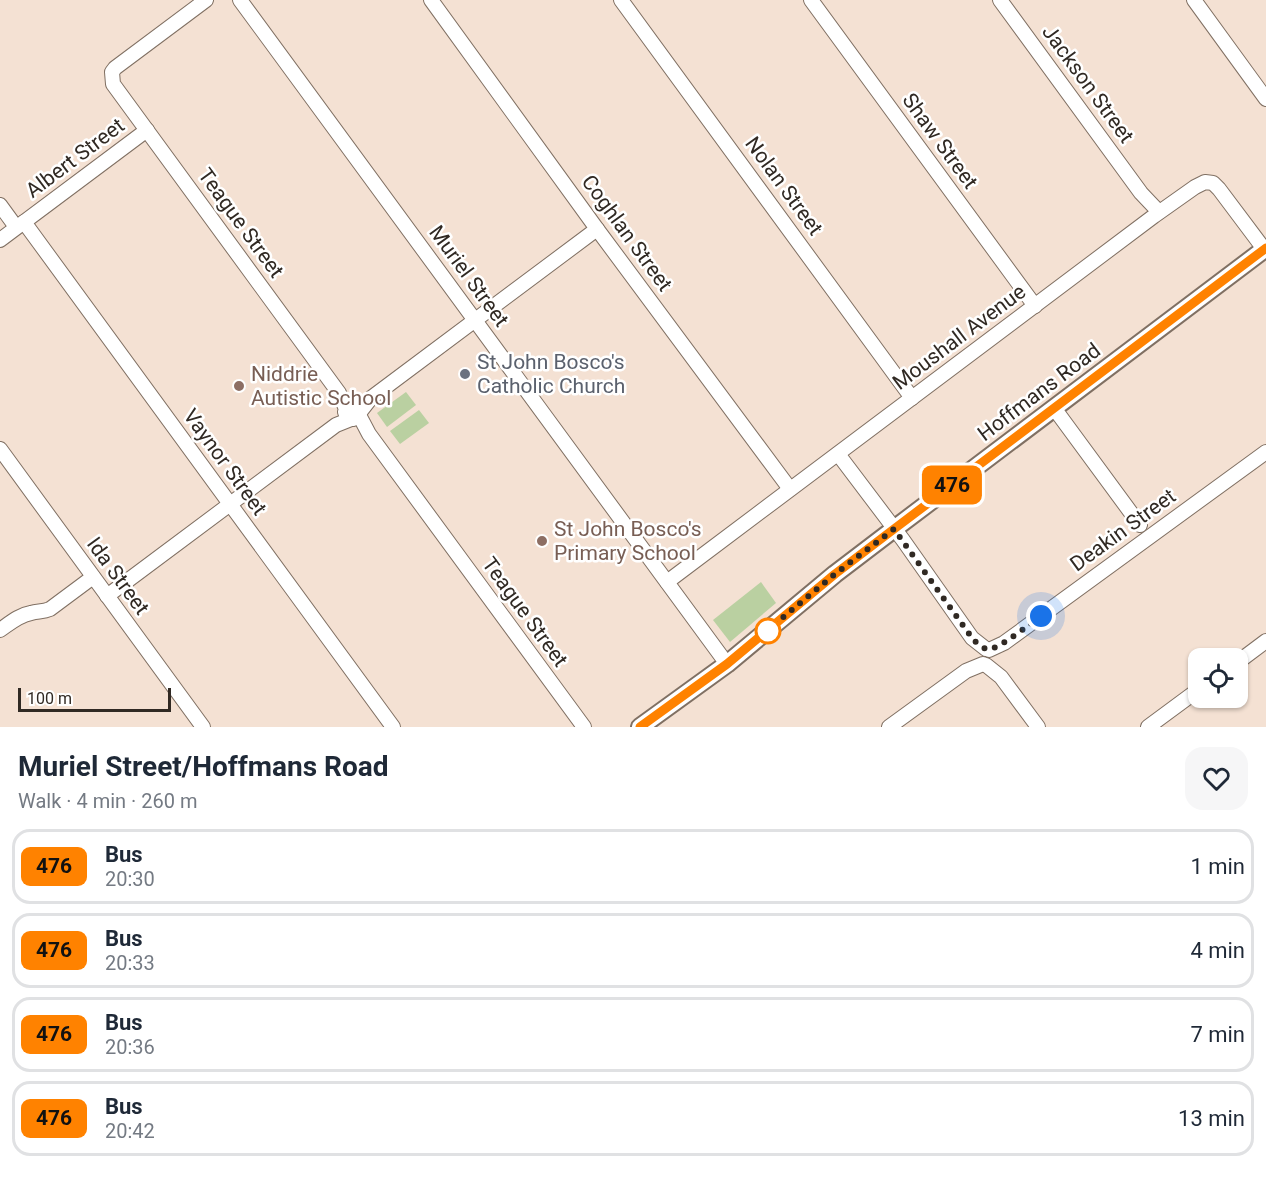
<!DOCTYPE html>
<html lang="en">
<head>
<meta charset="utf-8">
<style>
	:root { --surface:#fff; --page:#f6f6f7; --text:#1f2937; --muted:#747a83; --line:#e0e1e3 }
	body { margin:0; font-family:Roboto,sans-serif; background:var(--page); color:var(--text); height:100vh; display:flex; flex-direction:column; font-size:22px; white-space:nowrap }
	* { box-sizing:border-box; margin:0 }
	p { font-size:20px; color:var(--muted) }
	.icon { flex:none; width:33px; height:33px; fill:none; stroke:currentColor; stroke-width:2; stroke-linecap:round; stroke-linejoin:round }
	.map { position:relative; height:727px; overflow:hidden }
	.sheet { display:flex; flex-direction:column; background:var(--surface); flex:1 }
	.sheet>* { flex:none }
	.badge { padding:0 12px; border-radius:9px; font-size:21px; line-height:39px }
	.tools { position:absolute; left:1188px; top:648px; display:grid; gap:12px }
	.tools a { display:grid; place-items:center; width:60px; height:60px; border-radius:12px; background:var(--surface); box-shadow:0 2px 4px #0004; font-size:30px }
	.scale { position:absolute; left:18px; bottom:15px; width:153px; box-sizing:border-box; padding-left:6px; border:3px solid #302923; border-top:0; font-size:16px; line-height:21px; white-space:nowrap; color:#302923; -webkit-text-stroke:4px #fff; paint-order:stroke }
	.you { position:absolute; width:30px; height:30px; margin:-15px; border:4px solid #fff; border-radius:50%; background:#1a73e8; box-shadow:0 0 0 9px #1a73e833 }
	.map>.badge { position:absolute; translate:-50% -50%; box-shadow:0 0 0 3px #fff }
	.round { display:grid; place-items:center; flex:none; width:63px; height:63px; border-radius:18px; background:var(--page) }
	.overview { display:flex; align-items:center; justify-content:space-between; height:102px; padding:0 18px }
	h1 { font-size:28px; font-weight:700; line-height:45px }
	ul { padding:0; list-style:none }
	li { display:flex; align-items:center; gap:18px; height:75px; margin:0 12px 9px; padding:0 6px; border:3px solid var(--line); border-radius:18px }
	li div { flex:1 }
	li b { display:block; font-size:22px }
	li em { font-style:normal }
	li .badge { min-width:66px; font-weight:700; text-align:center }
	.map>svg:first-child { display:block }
</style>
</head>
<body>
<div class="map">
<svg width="1266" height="727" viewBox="0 0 1266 727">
	<rect width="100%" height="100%" fill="#f4e1d3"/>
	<g fill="#bad0a1">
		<path d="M406 392 416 405 387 427 377 413Z"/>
		<path d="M419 410 429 423 400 444 390 431Z"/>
		<path d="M761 582 776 603 730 642 713 620Z"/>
	</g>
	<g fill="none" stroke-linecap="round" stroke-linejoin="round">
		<g stroke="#807063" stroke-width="16">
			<g id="minor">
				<path d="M206 0 115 68 112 72 113 84 339 393 346 409 345 412 347 416 353 419C360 417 362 411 357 405L350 404 346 409"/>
				<path d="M240 0 727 664"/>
				<path d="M431 0 597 229 790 489"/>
				<path d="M621 0 912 398"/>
				<path d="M811 0 1035 306"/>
				<path d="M1000 0 1141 193 1159 212"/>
				<path d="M1194 0 1266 99"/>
				<path d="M0 205 16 227"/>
				<path d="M24 222 393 727"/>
				<path d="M0 240 147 130"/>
				<path d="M1054 408 1140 525"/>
				<path d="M360 412 371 398 597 229"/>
				<path d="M359 415 369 434 584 727"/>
				<path d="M0 449 203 727"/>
				<path d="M838 454 903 540 972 638 986 649"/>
				<path d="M667 582 1154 216 1195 187 1205 182 1213 183 1219 189 1264 249"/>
				<path d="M107 596 336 425 351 419"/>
				<path d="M0 630C10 623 19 615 31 613 38 611 43 612 50 609L93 577"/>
				<path d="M989 650 1004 643 1266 452"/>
				<path d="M1238 662 1266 641"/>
				<path d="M986 665 1001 677 1038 727"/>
				<path d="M889 727 966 671 983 664"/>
				<path d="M1148 727 1198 690"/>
			</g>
		</g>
		<g stroke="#807063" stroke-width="20">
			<path id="major" d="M640 727 727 664 835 574 894 529 1266 248"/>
		</g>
		<use href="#minor" stroke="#fff" stroke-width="14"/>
		<use href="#major" stroke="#fff" stroke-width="16"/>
	</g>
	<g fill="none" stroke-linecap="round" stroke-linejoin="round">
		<g stroke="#fff" stroke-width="14">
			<path id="line" d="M640 727 727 664 835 574 894 529 1266 248"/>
		</g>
		<use href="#line" stroke="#ff8200" stroke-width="9"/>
		<path stroke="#302923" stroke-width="6" stroke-dasharray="0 10.8" d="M768 631 763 634 835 574 894 529 972 638C976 642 982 649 988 649 998 650 1031 623 1041 616"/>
	</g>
	<circle fill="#6b7280" stroke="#fff" stroke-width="2" cx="465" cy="374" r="6"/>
	<g fill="#8d6e63" stroke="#fff" stroke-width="2">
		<circle cx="239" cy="386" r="6"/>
		<circle cx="542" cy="541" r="6"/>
	</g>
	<circle fill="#fff" stroke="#ff8200" stroke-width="3" cx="768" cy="631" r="12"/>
	<g text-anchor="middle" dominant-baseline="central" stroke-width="5" stroke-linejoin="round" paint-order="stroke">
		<g font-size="21" fill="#302923" stroke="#fff">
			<text transform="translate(1088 84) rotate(54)">Jackson Street</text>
			<text transform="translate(940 141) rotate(54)">Shaw Street</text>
			<text transform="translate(75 158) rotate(-37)">Albert Street</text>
			<text transform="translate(784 186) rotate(54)">Nolan Street</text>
			<text transform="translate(241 223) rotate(54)">Teague Street</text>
			<text transform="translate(627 233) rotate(54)">Coghlan Street</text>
			<text transform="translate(469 276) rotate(54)">Muriel Street</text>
			<text transform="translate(959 337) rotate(-37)">Moushall Avenue</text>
			<text transform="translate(1039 392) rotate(-37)">Hoffmans Road</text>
			<text transform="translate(225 462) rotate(54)">Vaynor Street</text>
			<text transform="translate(1123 530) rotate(-36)">Deakin Street</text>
			<text transform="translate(118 576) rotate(54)">Ida Street</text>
			<text transform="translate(525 612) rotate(54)">Teague Street</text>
		</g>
		<g font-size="21" fill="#5b616d" stroke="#fff" text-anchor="start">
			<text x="477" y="362">St John Bosco's<tspan x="477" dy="24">Catholic Church</tspan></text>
		</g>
		<g font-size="21" fill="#785e54" stroke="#fff" text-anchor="start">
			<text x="251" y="374">Niddrie<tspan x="251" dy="24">Autistic School</tspan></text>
			<text x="554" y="529">St John Bosco's<tspan x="554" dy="24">Primary School</tspan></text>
		</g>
	</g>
</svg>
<div class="tools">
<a><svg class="icon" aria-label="locate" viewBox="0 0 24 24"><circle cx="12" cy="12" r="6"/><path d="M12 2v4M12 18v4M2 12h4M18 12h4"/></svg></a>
</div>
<div class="scale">100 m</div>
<div class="you" style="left:1041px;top:616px"></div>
<b class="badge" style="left:952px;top:485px;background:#ff8200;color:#111">476</b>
</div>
<section class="sheet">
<div class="overview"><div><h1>Muriel Street/Hoffmans Road</h1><p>Walk · 4 min · 260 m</p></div><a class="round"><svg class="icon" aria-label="heart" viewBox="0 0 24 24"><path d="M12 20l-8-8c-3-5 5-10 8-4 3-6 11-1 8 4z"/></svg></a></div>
<ul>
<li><span class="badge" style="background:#ff8200;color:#111">476</span><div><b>Bus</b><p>20:30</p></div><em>1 min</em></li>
<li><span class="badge" style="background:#ff8200;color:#111">476</span><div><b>Bus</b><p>20:33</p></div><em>4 min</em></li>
<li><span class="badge" style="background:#ff8200;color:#111">476</span><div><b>Bus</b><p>20:36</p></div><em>7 min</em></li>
<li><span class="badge" style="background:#ff8200;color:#111">476</span><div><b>Bus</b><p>20:42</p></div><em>13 min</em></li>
</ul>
</section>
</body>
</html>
